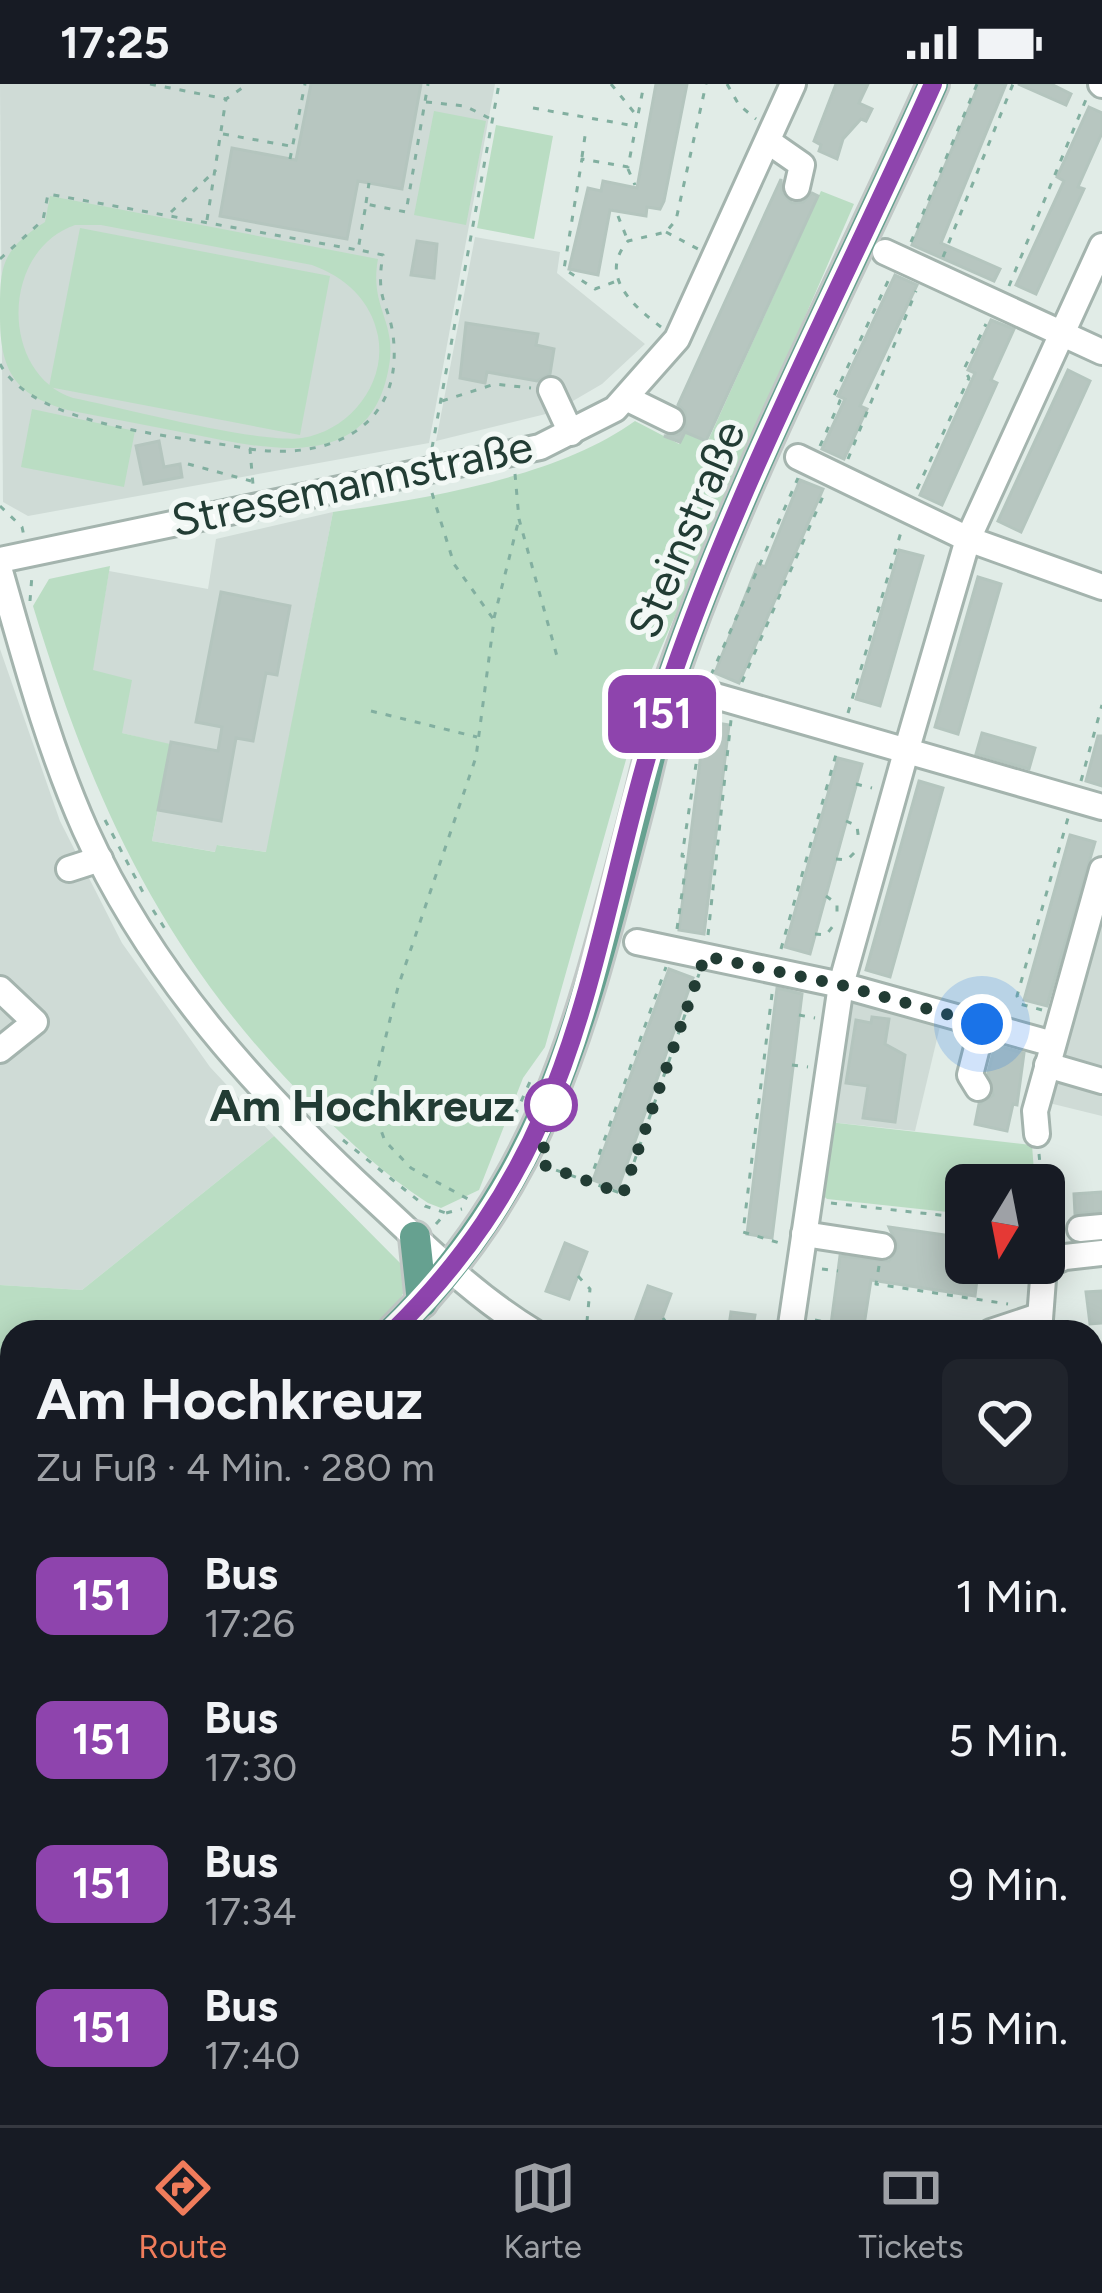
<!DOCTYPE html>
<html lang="de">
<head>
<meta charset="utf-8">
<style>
	:root { --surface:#171b24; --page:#20242c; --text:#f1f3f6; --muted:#9ea1a6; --line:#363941; --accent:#f07c5b }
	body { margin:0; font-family:Figtree,sans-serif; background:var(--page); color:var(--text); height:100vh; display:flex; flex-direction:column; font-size:45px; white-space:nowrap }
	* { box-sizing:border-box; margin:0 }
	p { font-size:39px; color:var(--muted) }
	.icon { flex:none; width:66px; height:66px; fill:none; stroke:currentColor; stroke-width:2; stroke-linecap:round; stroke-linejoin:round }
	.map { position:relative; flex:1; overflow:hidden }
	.side { position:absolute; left:0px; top:1236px; width:1104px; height:807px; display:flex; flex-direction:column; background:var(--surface); border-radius:36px 36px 0 0; box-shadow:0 6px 30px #0003 }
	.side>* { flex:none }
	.badge { padding:0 24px; border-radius:18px; font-size:42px; line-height:78px }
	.needle { width:78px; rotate:190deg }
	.fabs { position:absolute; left:945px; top:1080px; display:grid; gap:24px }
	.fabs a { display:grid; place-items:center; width:120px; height:120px; border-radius:18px; background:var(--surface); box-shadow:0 6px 30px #0003; font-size:60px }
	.you { position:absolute; width:60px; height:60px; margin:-30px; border:9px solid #fff; border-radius:50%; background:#1a73e8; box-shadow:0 0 0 18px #1a73e833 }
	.map>.badge { position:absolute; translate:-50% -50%; box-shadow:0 0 0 6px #fff }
	.round { display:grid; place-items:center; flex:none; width:126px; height:126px; border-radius:18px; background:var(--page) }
	.headline { display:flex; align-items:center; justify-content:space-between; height:204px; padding:0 36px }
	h1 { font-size:57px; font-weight:700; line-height:90px }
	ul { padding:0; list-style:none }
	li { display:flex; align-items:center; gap:36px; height:144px; padding:0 36px }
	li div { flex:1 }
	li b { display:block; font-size:45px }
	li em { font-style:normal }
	li .badge { min-width:132px; font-weight:700; text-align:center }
	.status { display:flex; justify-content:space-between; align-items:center; height:84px; padding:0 60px; background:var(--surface); direction:ltr }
	.status svg { height:33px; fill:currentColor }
	.menu { display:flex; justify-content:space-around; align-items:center; height:168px; border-top:3px solid var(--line); background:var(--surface); font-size:33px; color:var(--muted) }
	.menu a { display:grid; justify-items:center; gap:6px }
	.menu .active { color:var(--accent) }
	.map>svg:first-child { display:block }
</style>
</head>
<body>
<div class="status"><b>17:25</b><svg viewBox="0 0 49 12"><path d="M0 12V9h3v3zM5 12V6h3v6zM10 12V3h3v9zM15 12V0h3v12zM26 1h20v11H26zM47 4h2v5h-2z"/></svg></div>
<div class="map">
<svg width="1102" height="2041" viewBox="0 0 1102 2041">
	<rect width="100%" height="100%" fill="#e1ece7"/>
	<g fill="#cfdbd6">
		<path d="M0 0H495L429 359 28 432 3 418Z"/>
		<path d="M475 153 560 168 557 189 645 260 602 300 554 328 436 357Z"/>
		<path d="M333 428 267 768 218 761 216 768 152 757 170 661 122 649 92 587 109 487 208 505 216 455Z"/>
		<path d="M0 565 60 737 122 859 210 983 274 1052 82 1206 0 1201Z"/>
		<path d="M1102 812V1032L1045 1018 1082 890 1089 888Z"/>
		<path d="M860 910 942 934 915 1047 829 1038 846 919Z"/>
	</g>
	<g fill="#baddc3" fill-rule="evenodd">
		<path d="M434 27 486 37 466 141 414 131Z"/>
		<path d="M496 41 553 52 534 155 477 144Z"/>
		<path d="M821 107 854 120 651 587 545 963 523 994 479 1106 441 1124 428 1119C387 1093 350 1058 316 1025 166 878 93 720 33 522L49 495 110 482 93 586 132 596 122 649 170 660 152 757 215 768 217 761 266 768 333 428C428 414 557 393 635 337L679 360 686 349 707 359Z"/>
		<path d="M50 112 378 175C369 223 397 237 389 282 371 391 267 365 191 350 152 342 112 335 72 327 16 313 0 288 0 233 0 182 0 167 45 138ZM75 141H101L312 181C345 193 371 216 378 252 387 300 349 347 302 354 258 360 124 324 73 314 0 290 0 167 75 141Z"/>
		<path d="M80 144 330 192 300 351 49 303Z"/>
		<path d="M32 325 135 347 124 403 21 383Z"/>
		<path d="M829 1038 1032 1061 1035 1101H966V1130L827 1115 819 1108Z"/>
		<path d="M274 1052 410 1189C405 1219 387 1228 366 1248H12V1363L0 1362V1201L82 1206Z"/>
		<path d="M370 2031H593L609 2041H369Z"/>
	</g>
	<g fill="#b7c6c0" stroke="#b4c5be" stroke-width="3">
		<path d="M311 0H421L402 105 358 97 347 155 220 132 232 64 296 76Z"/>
		<path d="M656 0H687L664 117 660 125 647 123 646 132 610 126 598 191 569 185 588 104 601 107 603 97 637 104Z"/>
		<path d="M836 0H868L859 19 872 25 866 37 861 35 843 55 837 75 819 67 821 61 814 57Z"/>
		<path d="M979 0H1006L941 159 1000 185 994 197 912 161Z"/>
		<path d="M1018 0H1051L1071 10 1066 21Z"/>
		<path d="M1089 23 1102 29V49L1078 103 1084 105 1036 210 1016 201 1064 97 1057 93Z"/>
		<path d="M781 95 782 109 792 119 803 118 812 109 818 112 706 357 685 348 680 358 664 352 679 350 686 342 685 328 678 321Z"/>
		<path d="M417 157 437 160 434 194 411 191Z"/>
		<path d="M895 191 917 201 860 322 867 325 844 375 822 365 845 315 838 312Z"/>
		<path d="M991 236 1014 245 991 296 997 299 942 421 920 411 975 289 968 286Z"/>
		<path d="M466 239 538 250 536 261 554 265 550 290 537 297 487 288 485 299 460 294Z"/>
		<path d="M1068 286 1090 297 1021 448 998 437Z"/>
		<path d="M159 357 164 383 180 380 182 393 144 400 136 362Z"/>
		<path d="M800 396 823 405 739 599 715 589 758 480 765 483Z"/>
		<path d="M899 466 923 472 880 622 856 615Z"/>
		<path d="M978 493 1001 500 958 650 935 643Z"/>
		<path d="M221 508 290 522 277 591 266 589 253 657 236 654 221 737 158 726 171 658 218 667 222 643 196 638Z"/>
		<path d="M705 637 729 641 704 850 679 846Z"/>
		<path d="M982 649 1035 664 1029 685 976 670Z"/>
		<path d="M1098 652H1102V702L1086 697Z"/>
		<path d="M838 674 862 680 810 870 785 863Z"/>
		<path d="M919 697 943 704 890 893 866 886Z"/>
		<path d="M1070 751 1095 758 1047 922 1024 916Z"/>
		<path d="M669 885 693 894 618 1105 593 1096Z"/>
		<path d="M777 904 802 910 772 1154 747 1150Z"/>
		<path d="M872 933 889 935 885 960 905 971 895 1038 863 1034 868 1002 846 999 856 936 871 939Z"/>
		<path d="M995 961 1024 969 1017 1021 1013 1020 1007 1047 975 1040 979 1020 993 1011 988 988Z"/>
		<path d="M1102 1108V1127L1075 1130 1074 1110Z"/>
		<path d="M889 1143 966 1154V1186L978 1187 975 1212 871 1196 863 1248H830L840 1172 889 1177 898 1163Z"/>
		<path d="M565 1159 587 1168 569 1215 546 1207Z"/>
		<path d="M648 1202 671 1210 657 1248H631Z"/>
		<path d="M1102 1207V1239L1090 1240 1086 1208Z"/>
		<path d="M731 1228 755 1231 752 1248H728Z"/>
	</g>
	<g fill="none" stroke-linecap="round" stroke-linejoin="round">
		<g stroke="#a4b4ae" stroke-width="30">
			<g id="minor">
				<path d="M1101 0 1102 1"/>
				<path d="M769 58 802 81 797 103"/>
				<path d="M885 168 1102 268"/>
				<path d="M551 306 571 349"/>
				<path d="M626 314 671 336"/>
				<path d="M798 373 968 455 1102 503"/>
				<path d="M0 476 540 363 615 325 677 255 793 0"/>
				<path d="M0 487C25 574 48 662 85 745 151 891 258 1008 374 1115 425 1162 474 1212 534 1248"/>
				<path d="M712 611 1102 723"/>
				<path d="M69 785 100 775"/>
				<path d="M637 858 841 901 1053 960"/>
				<path d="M0 905 35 938 0 966"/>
				<path d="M1047 981 1102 997"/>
				<path d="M978 1004 970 991 983 940"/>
				<path d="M1037 1050 1035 1027 1102 786"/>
				<path d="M1080 1145 1102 1143"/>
				<path d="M804 1150 882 1162"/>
				<path d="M790 1248 841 901 906 668 968 455 1102 162"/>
				<path d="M991 1248 1039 1232"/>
				<path d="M1039 1248 1044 1182 1065 1173 1102 1169"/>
				<path d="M1100 1356 1102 1358"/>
				<path d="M0 1712 12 1702"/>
				<path d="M1092 1788 1102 1779"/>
				<path d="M0 1909 12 1923"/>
				<path d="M1092 1990 1102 1998"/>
				<path d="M94 2031 95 2041"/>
				<path d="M869 2031 877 2041"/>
				<path d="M953 2031 961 2041"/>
				<path d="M195 2041 207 2031"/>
				<path d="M829 2041 841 2031"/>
			</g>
		</g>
		<g stroke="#c1c8c6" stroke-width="36">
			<g id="major">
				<path d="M415 1153 422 1218"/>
				<path d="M392 1248C550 1092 584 929 638 722 649 679 658 633 673 590 743 388 846 195 933 0"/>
				<path d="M0 1584 12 1601"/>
				<path d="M0 1637 12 1638"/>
				<path d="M326 2031 330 2041"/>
			</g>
		</g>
		<g stroke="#c1c8c6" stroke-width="39">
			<g id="highway">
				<path d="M612 2031 625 2041"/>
				<path d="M357 2041 358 2031"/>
			</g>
		</g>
		<g stroke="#82afa0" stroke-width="3" stroke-dasharray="6 9" stroke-linecap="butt">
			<path d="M150 0 226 15 248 0"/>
			<path d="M611 0 637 32"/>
			<path d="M727 0 739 21 756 35"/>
			<path d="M426 18 465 22 491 35"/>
			<path d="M533 24 635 42"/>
			<path d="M223 50 290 62"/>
			<path d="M582 73 585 52"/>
			<path d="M290 75 305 0"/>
			<path d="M628 85 635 101"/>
			<path d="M366 119 369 99"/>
			<path d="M171 128 216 86"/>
			<path d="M618 132 628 157"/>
			<path d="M207 136 226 15"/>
			<path d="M666 148 698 165"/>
			<path d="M911 158 977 0"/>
			<path d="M943 173 1013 0"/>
			<path d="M0 175 43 136 48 110 358 166 366 120 406 128 428 0"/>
			<path d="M614 198 595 205 564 185 582 75 628 83 644 0"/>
			<path d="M1009 202 1087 13"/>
			<path d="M661 243C632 221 598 191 628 157L666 148 676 136 706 0"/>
			<path d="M0 280C35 344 182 352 250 365L253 401"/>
			<path d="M442 317 495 300 531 304"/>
			<path d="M820 362 840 317 833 314 889 195"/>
			<path d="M432 364 499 0"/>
			<path d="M250 365C322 376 399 349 394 262 392 220 374 220 383 171L359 166"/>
			<path d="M848 375 916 207"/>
			<path d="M188 380 251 397"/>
			<path d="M515 390 519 435 558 576"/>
			<path d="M917 405 969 294 964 285 986 240"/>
			<path d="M432 409 454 480 494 536 476 673 398 903 370 1017 385 1057 411 1084 468 1115"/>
			<path d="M0 422 22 443 24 452"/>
			<path d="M30 517 32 491"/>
			<path d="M494 534 518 439"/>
			<path d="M711 591 798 394"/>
			<path d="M742 598 824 410"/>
			<path d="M371 627 477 653"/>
			<path d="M848 629 901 448"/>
			<path d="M1081 697 1102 621"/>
			<path d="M856 700 872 704"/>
			<path d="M105 736 145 812"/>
			<path d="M846 737 857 742 859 758"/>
			<path d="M836 775 847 776 855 768"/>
			<path d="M826 812 837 820V834"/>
			<path d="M153 826 167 848"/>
			<path d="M677 845 687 773 682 772 704 628"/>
			<path d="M815 850 826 851 837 837"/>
			<path d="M708 851 731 636"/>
			<path d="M781 865 837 667"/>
			<path d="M772 910 743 1148 783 1160"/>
			<path d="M1042 926 1020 920 1017 912 1068 734"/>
			<path d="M799 931 815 934"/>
			<path d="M792 981 808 983"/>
			<path d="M515 1031 533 991"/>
			<path d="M343 1056 425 1122 446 1129"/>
			<path d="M1039 1070 1042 1101"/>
			<path d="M542 1081 623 1110 699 890"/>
			<path d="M589 1099 666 883"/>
			<path d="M1044 1118 1048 1158"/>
			<path d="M831 1119 966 1134"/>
			<path d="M436 1140 446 1129 462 1125"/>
			<path d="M879 1182 876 1200 1008 1220"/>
			<path d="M822 1185 838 1187"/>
			<path d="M578 1192 590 1205 586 1248"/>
			<path d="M663 1234 673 1248"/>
			<path d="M815 1236 831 1239"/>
			<path d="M0 1548 12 1553"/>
			<path d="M1092 1687 1102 1670"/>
			<path d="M998 2031 1007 2041"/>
		</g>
		<use href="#minor" stroke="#fff" stroke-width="24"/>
		<use href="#major" stroke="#66a190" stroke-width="30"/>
		<use href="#highway" stroke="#2e685b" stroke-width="33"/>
	</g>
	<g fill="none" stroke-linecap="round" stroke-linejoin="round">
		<g stroke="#fff" stroke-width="27">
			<path id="line" d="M392 1248C599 1046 586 842 673 590 743 388 846 195 933 0"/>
		</g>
		<use href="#line" stroke="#8e44ad" stroke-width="18"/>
		<path stroke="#223c34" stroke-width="12" stroke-dasharray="0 21.6" d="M551 1021 541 1080 623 1110 705 872 841 901 982 940"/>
	</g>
	<circle fill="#fff" stroke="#8e44ad" stroke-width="6" cx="551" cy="1021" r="24"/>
	<g text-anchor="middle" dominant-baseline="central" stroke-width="10" stroke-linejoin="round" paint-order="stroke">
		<g font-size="45" fill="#223c34" stroke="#f2f8f5">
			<text transform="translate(352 399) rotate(-12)">Stresemannstraße</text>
			<text transform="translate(686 445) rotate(-67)">Steinstraße</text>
		</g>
		<g font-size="45" font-weight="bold" fill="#223c34" stroke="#f2f8f5" text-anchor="end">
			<text x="515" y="1021">Am Hochkreuz</text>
		</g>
	</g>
</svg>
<div class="fabs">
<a><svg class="needle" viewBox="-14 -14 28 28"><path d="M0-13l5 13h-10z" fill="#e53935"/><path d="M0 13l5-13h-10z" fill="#9ea1a6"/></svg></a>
</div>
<div class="you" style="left:982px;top:940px"></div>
<b class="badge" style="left:662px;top:630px;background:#8e44ad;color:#fff">151</b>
<section class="side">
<div class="headline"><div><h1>Am Hochkreuz</h1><p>Zu Fuß · 4 Min. · 280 m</p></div><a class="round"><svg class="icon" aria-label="heart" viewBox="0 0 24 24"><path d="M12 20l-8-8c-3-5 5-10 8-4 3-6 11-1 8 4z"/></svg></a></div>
<ul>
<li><span class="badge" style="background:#8e44ad;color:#fff">151</span><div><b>Bus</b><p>17:26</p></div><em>1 Min.</em></li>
<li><span class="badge" style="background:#8e44ad;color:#fff">151</span><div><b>Bus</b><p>17:30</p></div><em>5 Min.</em></li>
<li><span class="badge" style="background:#8e44ad;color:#fff">151</span><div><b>Bus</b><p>17:34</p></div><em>9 Min.</em></li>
<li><span class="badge" style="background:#8e44ad;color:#fff">151</span><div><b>Bus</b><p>17:40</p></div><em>15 Min.</em></li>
</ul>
</section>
</div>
<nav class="menu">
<a class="active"><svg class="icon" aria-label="directions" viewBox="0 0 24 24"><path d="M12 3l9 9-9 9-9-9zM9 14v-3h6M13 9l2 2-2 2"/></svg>Route</a>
<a><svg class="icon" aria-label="map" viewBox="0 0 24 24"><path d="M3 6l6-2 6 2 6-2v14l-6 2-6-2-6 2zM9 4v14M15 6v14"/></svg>Karte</a>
<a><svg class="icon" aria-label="tickets" viewBox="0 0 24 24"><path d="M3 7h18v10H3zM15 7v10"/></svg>Tickets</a>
</nav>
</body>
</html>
